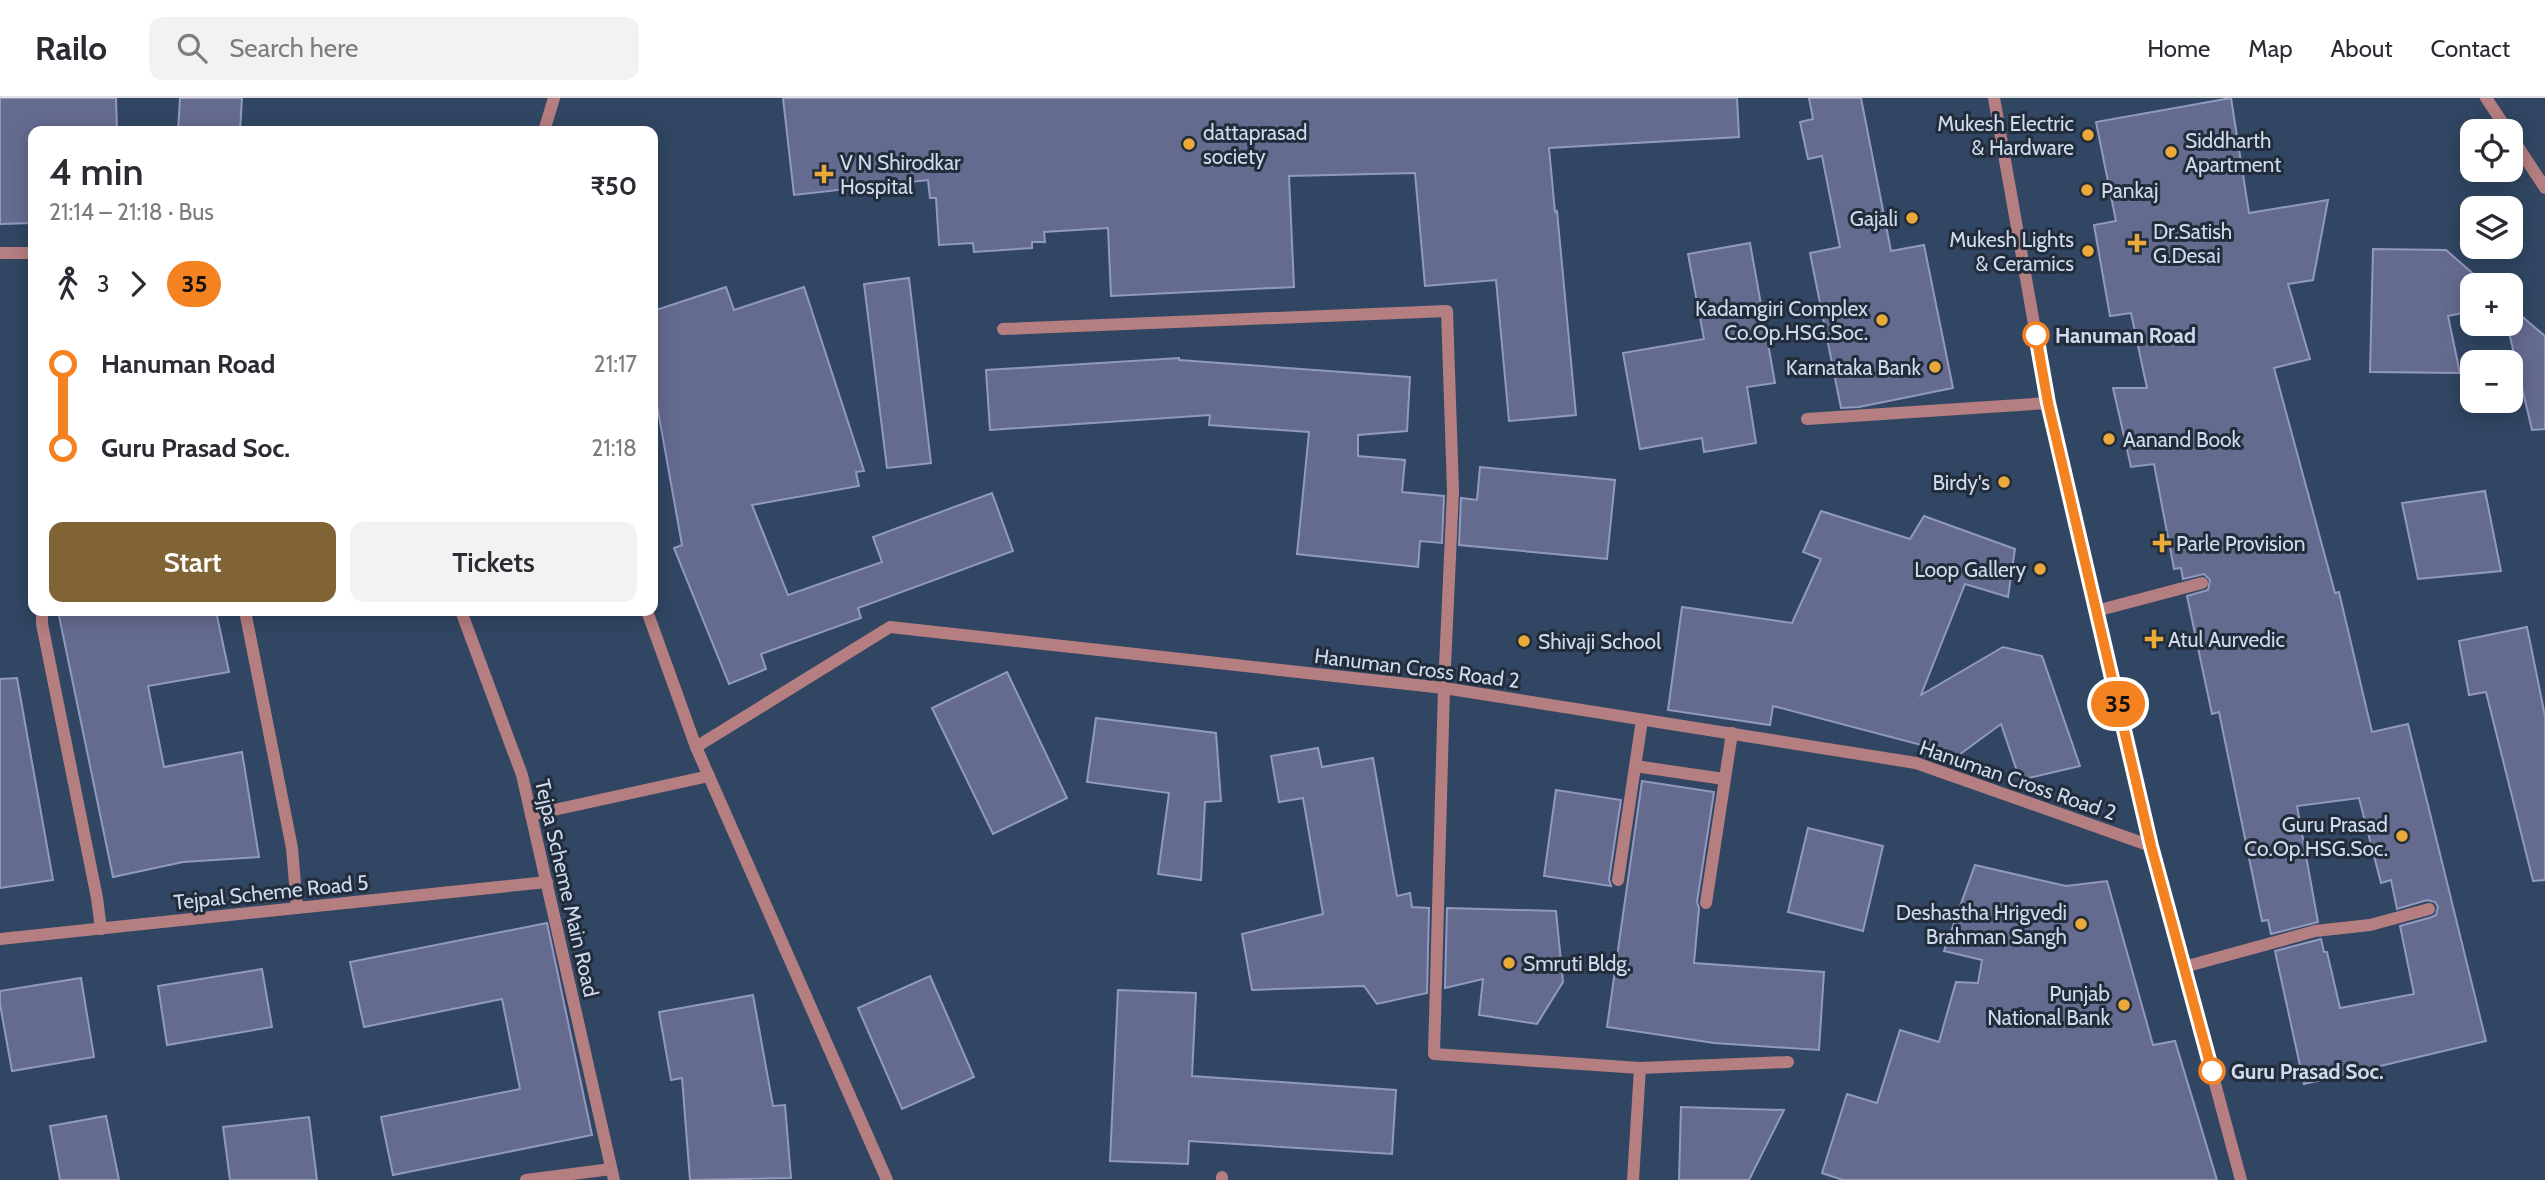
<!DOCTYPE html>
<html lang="en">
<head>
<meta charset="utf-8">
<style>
	:root { --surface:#fff; --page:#f2f2f3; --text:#2b2b33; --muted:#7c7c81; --line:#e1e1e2; --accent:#816436 }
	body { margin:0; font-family:Cabin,sans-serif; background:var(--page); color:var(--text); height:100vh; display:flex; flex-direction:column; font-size:26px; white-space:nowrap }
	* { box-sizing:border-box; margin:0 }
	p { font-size:23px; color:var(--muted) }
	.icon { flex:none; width:38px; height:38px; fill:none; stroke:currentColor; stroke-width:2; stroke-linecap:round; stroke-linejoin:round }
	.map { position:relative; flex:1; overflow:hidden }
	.side { position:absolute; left:28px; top:28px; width:630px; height:490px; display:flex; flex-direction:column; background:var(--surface); border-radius:14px; box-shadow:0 4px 18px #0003 }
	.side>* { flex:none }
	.badge { padding:0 14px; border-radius:23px; font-size:24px; line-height:46px }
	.buttons { position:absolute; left:2460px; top:21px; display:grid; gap:14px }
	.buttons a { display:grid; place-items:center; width:63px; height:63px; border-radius:14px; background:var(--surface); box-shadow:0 4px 18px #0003; font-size:35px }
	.map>.badge { position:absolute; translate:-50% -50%; box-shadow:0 0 0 4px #fff }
	.legs { display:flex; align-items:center; gap:10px; height:77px; padding:0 21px; font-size:23px }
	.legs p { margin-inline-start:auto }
	.overview { display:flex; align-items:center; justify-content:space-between; height:119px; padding:0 21px }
	h1 { font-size:38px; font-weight:600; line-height:52px }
	.cta { display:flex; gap:14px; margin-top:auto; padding:14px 21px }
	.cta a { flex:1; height:80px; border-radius:14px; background:var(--accent); color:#fff; font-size:28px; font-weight:600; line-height:80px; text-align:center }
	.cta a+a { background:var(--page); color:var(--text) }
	ul { padding:0 21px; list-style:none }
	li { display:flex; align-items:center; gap:24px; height:84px; font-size:26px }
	li i { display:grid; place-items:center; width:10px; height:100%; margin:0 9px; background:currentColor }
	li i::after { content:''; width:18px; height:18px; margin:-9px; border:5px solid; border-radius:50%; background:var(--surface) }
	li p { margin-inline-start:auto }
	li:first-child i { background:linear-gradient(#0000 50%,currentColor 0) }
	li:last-child i { background:linear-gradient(currentColor 50%,#0000 0) }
	header { display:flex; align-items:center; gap:42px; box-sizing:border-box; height:98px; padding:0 35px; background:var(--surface); border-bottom:2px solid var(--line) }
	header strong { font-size:33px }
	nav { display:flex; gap:38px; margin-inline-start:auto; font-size:24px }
	.search { width:490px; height:63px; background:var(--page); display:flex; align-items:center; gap:18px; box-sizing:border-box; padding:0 24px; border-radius:14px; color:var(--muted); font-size:26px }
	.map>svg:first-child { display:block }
</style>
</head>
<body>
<header>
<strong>Railo</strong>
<div class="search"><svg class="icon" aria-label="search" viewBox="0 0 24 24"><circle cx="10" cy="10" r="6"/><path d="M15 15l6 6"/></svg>Search here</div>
<nav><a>Home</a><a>Map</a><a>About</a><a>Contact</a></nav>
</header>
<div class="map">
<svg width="2545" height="1082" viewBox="0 0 2545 1082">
	<rect width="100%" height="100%" fill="#314663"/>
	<g fill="#656b8f" stroke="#9299bf" stroke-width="2">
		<path d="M0 0H116L117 33H33V125L0 126Z"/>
		<path d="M180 0H242L240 33H178Z"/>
		<path d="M783 0H1737L1739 39 1549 50 1555 114 1557 113 1576 317 1509 323 1496 182 1425 188 1415 75 1289 78 1294 189 1111 198 1108 130 1044 134 1045 144H1032V150L974 154 973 145 939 147 936 100H930L928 82 794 97Z"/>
		<path d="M1809 0H1861L1891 153 1924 147 1953 290 1859 309 1841 310 1810 155 1840 149 1822 58 1808 61 1800 24 1813 21Z"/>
		<path d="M2231 0 2249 115 2328 102 2313 182 2288 186 2310 261 2274 270 2335 495 2339 494 2372 634 2408 626 2486 943 2304 986 2275 853 2321 841 2324 854H2327L2340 910 2414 896 2400 828 2432 819 2436 817 2438 809 2435 804 2427 802 2397 811 2391 782 2381 785 2359 700 2297 708 2318 824 2271 836 2268 822 2262 823 2219 614 2212 616 2187 498 2208 492 2210 482 2204 476 2183 481 2181 470 2174 471 2154 366 2131 369 2113 290H2147L2131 215 2110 218 2094 127 2116 123 2096 24Z"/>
		<path d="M1750 145 1775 285 1747 289 1756 345 1704 354 1702 340 1640 351 1623 255 1704 241 1688 156Z"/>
		<path d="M2373 151 2446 152 2486 187H2473V213L2448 218 2460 275 2370 274Z"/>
		<path d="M909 180 931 365 887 370 864 186Z"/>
		<path d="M726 189 734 212 804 189 864 373 856 374 859 388 752 407 788 497 882 464 873 439 992 395 1013 453 858 510 861 520 761 556 766 571 729 586 674 450 682 447 653 285V213Z"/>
		<path d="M2511 209 2545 238V331L2532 332 2507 226H2511Z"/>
		<path d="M1179 260V262L1410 279 1407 333 1358 337V358L1405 362 1402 394 1444 398 1442 445 1420 443 1418 469 1297 456 1309 334 1209 327 1210 317 990 332 986 272Z"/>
		<path d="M1480 369 1615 382 1607 461 1459 447 1461 400 1477 402Z"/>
		<path d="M2485 393 2501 473 2418 481 2402 405Z"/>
		<path d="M1821 413 1910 441 1924 418 2015 451 2008 499 1965 486 1921 597 2003 549 2042 558 2080 668 2020 682 2001 626 1959 657 1773 608 1770 627 1668 612 1682 509 1792 525 1821 461 1803 454Z"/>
		<path d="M58 513H216L229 574 148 588 164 669 242 654 259 759 183 764 113 779Z"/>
		<path d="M2527 529 2545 618V782L2533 783 2486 594 2469 597 2459 543Z"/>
		<path d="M1007 574 1067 700 993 736 932 610Z"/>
		<path d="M17 580 53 782 0 790V581Z"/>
		<path d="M1096 620 1216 635 1221 703 1205 704 1201 782 1158 776 1169 695 1087 684Z"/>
		<path d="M1318 650 1322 669 1373 660 1397 798 1410 795 1412 809 1429 810 1427 895 1377 906 1364 888 1252 892 1242 836 1323 816 1303 700 1279 704 1271 658Z"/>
		<path d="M1642 683 1714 694 1697 804 1699 810 1694 865 1824 874 1819 952 1714 945 1607 929Z"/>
		<path d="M1556 692 1621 702 1609 781 1611 788 1544 778Z"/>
		<path d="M1808 730 1883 748 1863 833 1788 814Z"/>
		<path d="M1975 767 2066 788 2107 783 2153 947 2175 943 2217 1082H1843L1822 1075 1847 996 1877 1005 1900 932 1939 944 1956 884 1978 885 1982 862 1944 853Z"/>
		<path d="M1447 810 1556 813 1563 884 1537 926 1479 917 1483 881 1445 890Z"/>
		<path d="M547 825 592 1037 393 1077 381 1019 520 991 502 901 364 929 350 864Z"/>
		<path d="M262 871 272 929 167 947 158 888Z"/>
		<path d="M930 878 974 979 902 1011 858 910Z"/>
		<path d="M81 880 94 959 12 973 0 906V893Z"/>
		<path d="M1118 892 1196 895 1192 978 1396 992 1392 1056 1189 1043 1188 1066 1110 1063Z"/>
		<path d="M753 897 773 1008 785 1007 791 1080 690 1082 682 980 671 982 659 914Z"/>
		<path d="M1681 1009 1784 1012 1749 1082H1679Z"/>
		<path d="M106 1018 119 1082H60L50 1028Z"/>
		<path d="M309 1019 317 1082H230L223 1029Z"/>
	</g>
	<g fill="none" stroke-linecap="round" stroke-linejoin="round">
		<g stroke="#b57e80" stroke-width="12">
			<path d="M1994 0 2048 305 2151 748 2241 1082"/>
			<path d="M2486 0 2508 33"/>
			<path d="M544 33 554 0"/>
			<path d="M2511 38 2545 90"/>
			<path d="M0 155H33"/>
			<path d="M1003 231 1447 213 1453 393 1444 590 1434 956 1640 970 1633 1082"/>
			<path d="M1807 321 2048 305"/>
			<path d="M42 513V526L97 800 101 831"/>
			<path d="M245 513 292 750 297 810"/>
			<path d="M461 513 522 677 614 1082"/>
			<path d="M647 513 696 649 887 1082"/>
			<path d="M2096 513 2202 485"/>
			<path d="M696 649 890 529 1444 590 1916 665 2151 748"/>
			<path d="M1635 668 1724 681"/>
			<path d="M531 717 709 678"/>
			<path d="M1618 782 1642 622"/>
			<path d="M1706 805 1732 635"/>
			<path d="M0 841 547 784"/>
			<path d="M2184 869 2315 833 2370 827 2429 811"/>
			<path d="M1640 970 1788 964"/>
			<path d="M526 1082 611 1071"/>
			<path d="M1222 1082V1079"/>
		</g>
	</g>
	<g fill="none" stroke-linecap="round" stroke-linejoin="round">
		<g stroke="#fff" stroke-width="16">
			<path id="line-1" d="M2036 237 2048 305 2151 748 2212 973"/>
		</g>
		<use href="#line-1" stroke="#f58220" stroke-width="10"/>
	</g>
	<g fill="#eba93a" stroke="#222c3a" stroke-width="2.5">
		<circle cx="2088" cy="37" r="7"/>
		<circle cx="1189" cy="46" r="7"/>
		<circle cx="2171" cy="54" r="7"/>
		<path d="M820.5 65.5h7v7h7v7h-7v7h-7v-7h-7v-7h7z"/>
		<circle cx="2087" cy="92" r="7"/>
		<circle cx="1912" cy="120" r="7"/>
		<path d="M2133.5 134.5h7v7h7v7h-7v7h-7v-7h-7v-7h7z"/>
		<circle cx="2088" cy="153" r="7"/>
		<circle cx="1882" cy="222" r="7"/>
		<circle cx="1935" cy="269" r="7"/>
		<circle cx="2109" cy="341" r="7"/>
		<circle cx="2004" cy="384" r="7"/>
		<path d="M2158.5 434.5h7v7h7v7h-7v7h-7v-7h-7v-7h7z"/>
		<circle cx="2040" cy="471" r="7"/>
		<path d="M2150.5 530.5h7v7h7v7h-7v7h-7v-7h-7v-7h7z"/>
		<circle cx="1524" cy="543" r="7"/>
		<circle cx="2402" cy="738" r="7"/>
		<circle cx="2081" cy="826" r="7"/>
		<circle cx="1509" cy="865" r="7"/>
		<circle cx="2124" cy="907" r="7"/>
	</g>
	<g fill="#fff" stroke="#f58220" stroke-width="3.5">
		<circle cx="2036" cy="237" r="12"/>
		<circle cx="2212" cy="973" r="12"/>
	</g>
	<g text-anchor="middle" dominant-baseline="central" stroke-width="6" stroke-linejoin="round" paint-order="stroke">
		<g font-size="21" fill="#cedbed" stroke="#222c3a" text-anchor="end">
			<text x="2074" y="25">Mukesh Electric<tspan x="2074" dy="24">&amp; Hardware</tspan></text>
			<text x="1203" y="34" text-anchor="start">dattaprasad<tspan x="1203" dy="24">society</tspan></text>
			<text x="2185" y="42" text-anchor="start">Siddharth<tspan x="2185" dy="24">Apartment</tspan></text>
			<text x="840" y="64" text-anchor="start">V N Shirodkar<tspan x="840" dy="24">Hospital</tspan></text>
			<text x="2101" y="92" text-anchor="start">Pankaj</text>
			<text x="1898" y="120">Gajali</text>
			<text x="2153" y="133" text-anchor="start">Dr.Satish<tspan x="2153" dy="24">G.Desai</tspan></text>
			<text x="2074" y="141">Mukesh Lights<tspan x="2074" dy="24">&amp; Ceramics</tspan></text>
			<text x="1868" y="210">Kadamgiri Complex<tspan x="1868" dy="24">Co.Op.HSG.Soc.</tspan></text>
			<text x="1921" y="269">Karnataka Bank</text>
			<text x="2123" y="341" text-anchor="start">Aanand Book</text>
			<text x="1990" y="384">Birdy's</text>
			<text x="2176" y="445" text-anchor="start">Parle Provision</text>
			<text x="2026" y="471">Loop Gallery</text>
			<text x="2168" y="541" text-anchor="start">Atul Aurvedic</text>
			<text x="1538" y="543" text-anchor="start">Shivaji School</text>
			<text x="2388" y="726">Guru Prasad<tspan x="2388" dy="24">Co.Op.HSG.Soc.</tspan></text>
			<text x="2067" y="814">Deshastha Hrigvedi<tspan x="2067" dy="24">Brahman Sangh</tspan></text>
			<text x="1523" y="865" text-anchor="start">Smruti Bldg.</text>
			<text x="2110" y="895">Punjab<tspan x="2110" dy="24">National Bank</tspan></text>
		</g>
		<g font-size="21" font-weight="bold" fill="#cedbed" stroke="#222c3a" text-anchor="start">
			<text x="2055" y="237">Hanuman Road</text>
			<text x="2231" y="973">Guru Prasad Soc.</text>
		</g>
		<g font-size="21" fill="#cedbed" stroke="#222c3a">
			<text transform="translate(1417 570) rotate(7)">Hanuman Cross Road 2</text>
			<text transform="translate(2018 682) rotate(19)">Hanuman Cross Road 2</text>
			<text transform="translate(567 790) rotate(77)">Tejpa Scheme Main Road</text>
			<text transform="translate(271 794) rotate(-6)">Tejpal Scheme Road 5</text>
		</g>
	</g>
</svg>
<div class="buttons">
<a><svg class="icon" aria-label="locate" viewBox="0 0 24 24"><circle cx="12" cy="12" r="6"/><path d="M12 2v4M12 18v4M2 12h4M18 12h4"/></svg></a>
<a><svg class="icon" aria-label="layers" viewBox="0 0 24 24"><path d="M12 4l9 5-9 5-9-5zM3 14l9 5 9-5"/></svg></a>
<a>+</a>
<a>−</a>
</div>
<b class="badge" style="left:2118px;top:606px;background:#f58220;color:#111">35</b>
<section class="side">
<div class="overview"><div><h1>4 min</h1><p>21:14 – 21:18 · Bus</p></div><b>₹50</b></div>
<div class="legs"><svg class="icon" aria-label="walk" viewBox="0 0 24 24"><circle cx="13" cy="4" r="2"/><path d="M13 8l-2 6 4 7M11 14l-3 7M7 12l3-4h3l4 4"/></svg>3<svg class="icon" aria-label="forward" viewBox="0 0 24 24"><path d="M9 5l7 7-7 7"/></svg><b class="badge" style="background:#f58220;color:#111">35</b></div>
<ul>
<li><i style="color:#f58220"></i><b>Hanuman Road</b><p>21:17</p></li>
<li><i style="color:#f58220"></i><b>Guru Prasad Soc.</b><p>21:18</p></li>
</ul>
<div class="cta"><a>Start</a><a>Tickets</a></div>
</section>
</div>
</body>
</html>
